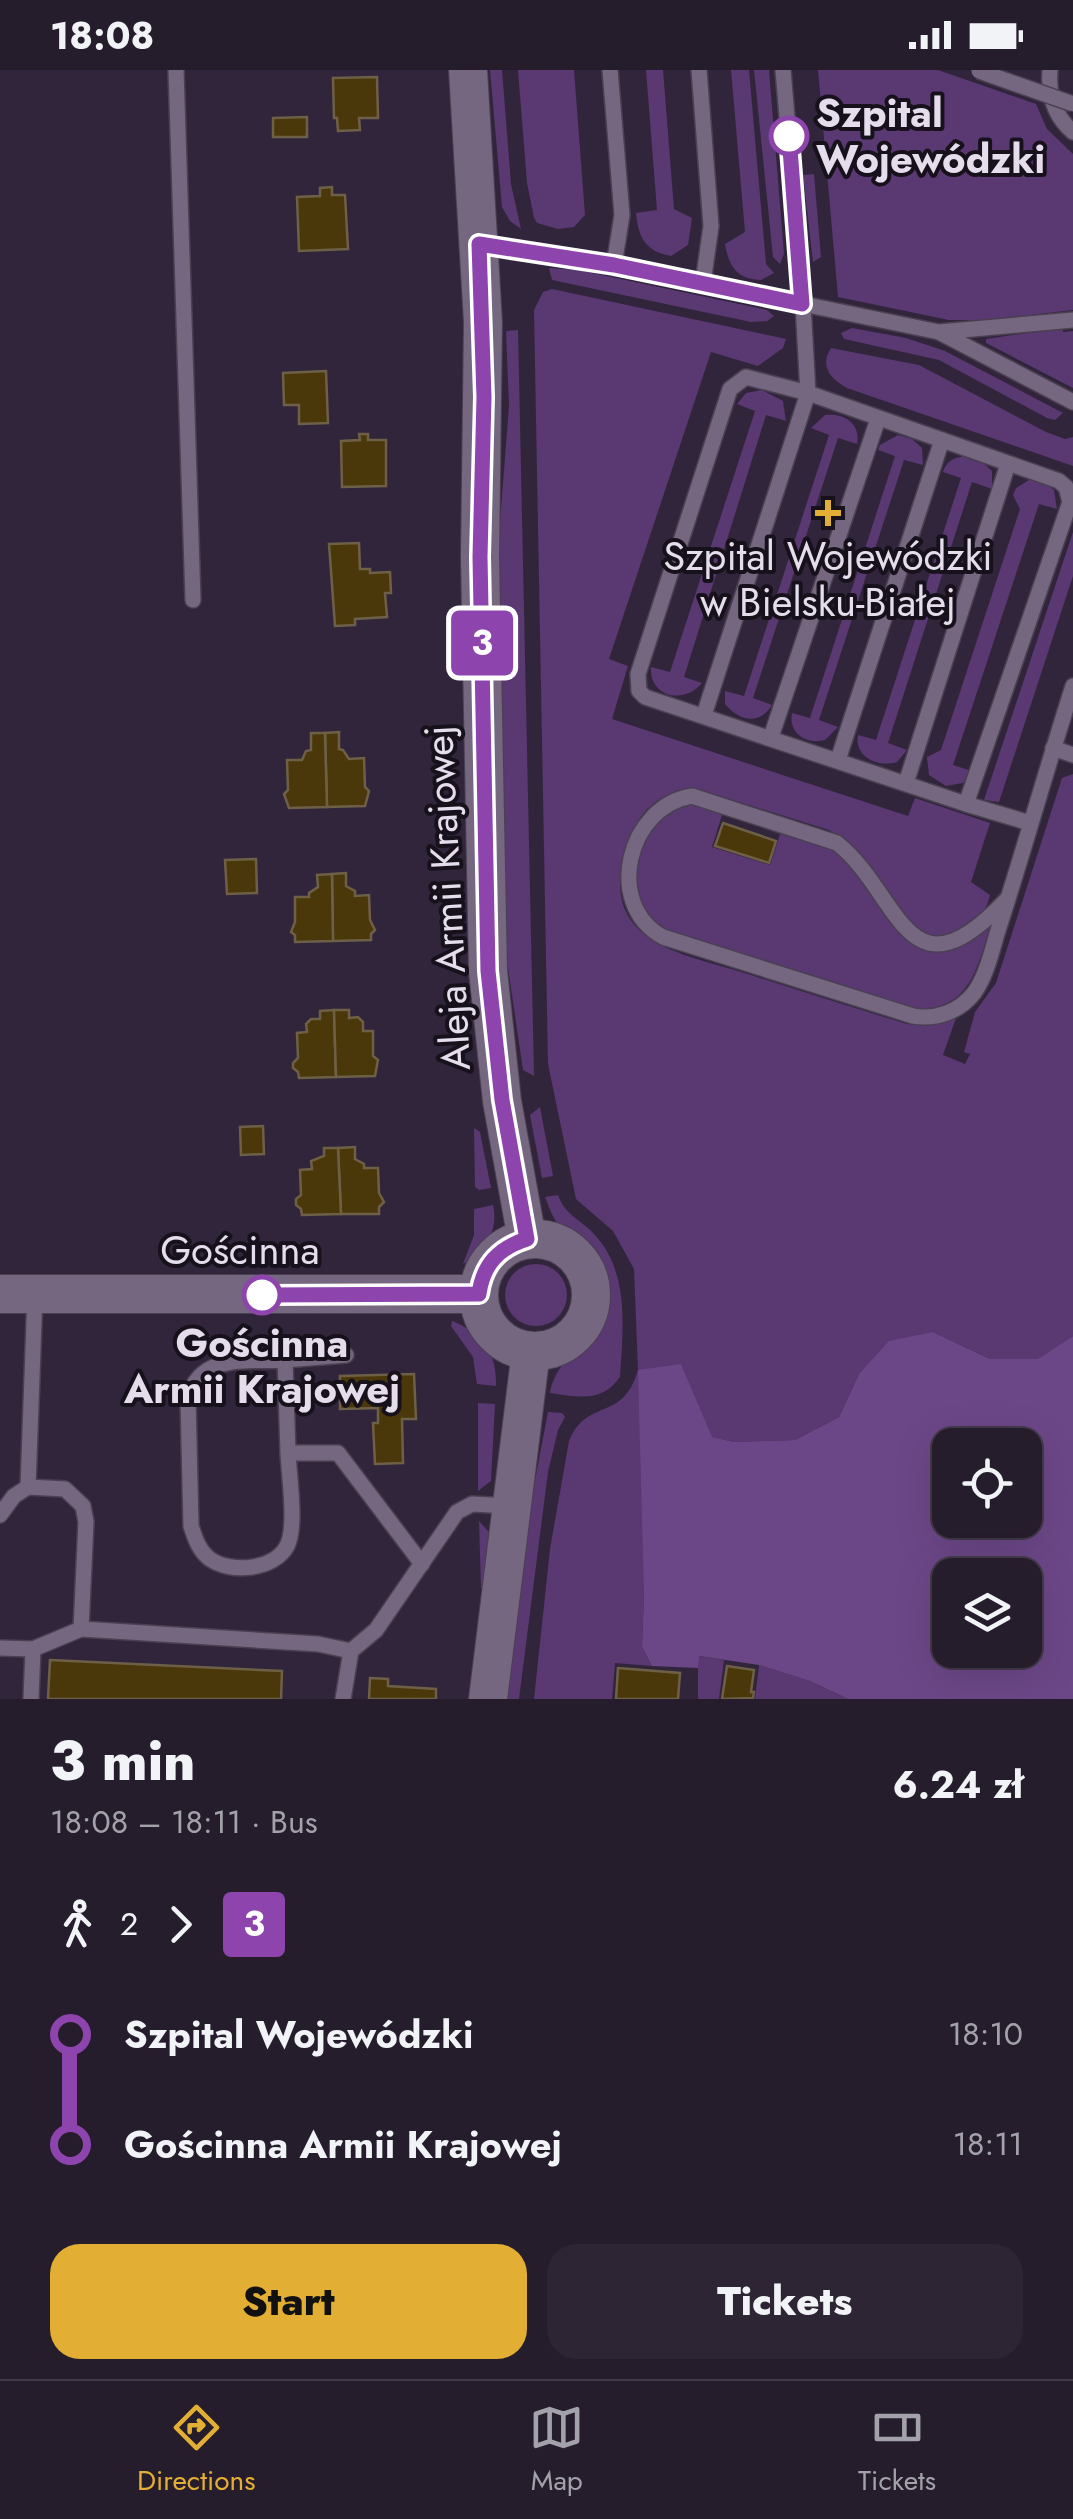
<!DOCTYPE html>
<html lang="en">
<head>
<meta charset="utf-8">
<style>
	:root { --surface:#251c2c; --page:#2d2534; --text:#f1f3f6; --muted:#a3a1a9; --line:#423a48; --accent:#e3ae34 }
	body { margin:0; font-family:Jost,sans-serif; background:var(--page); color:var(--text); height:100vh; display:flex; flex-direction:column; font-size:38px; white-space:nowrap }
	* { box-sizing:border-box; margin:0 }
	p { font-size:32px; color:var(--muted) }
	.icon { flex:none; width:55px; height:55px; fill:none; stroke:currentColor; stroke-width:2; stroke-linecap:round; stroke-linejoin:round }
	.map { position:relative; height:1629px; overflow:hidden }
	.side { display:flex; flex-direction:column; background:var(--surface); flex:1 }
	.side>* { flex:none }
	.badge { padding:0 20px; border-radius:8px; font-size:35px; line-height:65px }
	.fabs { position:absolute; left:932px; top:1358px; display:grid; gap:20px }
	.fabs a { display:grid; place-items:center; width:110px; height:110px; border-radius:20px; background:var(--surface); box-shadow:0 10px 40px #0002,0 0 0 2px var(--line); font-size:50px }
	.map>.badge { position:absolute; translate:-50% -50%; box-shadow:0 0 0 5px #fff }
	.legs { display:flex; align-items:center; gap:15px; height:110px; padding:0 50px; font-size:32px }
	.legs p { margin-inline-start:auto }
	.summary { display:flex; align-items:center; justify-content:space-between; height:170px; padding:0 50px }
	h1 { font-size:55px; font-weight:800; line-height:75px }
	.action { display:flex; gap:20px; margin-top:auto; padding:20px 50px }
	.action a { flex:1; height:115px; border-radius:30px; background:var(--accent); color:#111; font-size:40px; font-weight:800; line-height:115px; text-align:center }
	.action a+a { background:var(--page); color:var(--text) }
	ul { padding:0 50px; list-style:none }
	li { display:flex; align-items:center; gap:35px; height:110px; font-size:38px }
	li i { display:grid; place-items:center; width:15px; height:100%; margin:0 12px; background:currentColor }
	li i::after { content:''; width:25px; height:25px; margin:-12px; border:8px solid; border-radius:50%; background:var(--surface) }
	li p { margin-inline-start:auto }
	li:first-child i { background:linear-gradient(#0000 50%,currentColor 0) }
	li:last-child i { background:linear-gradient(currentColor 50%,#0000 0) }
	.status { display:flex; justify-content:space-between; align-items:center; height:70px; padding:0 50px; background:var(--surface); direction:ltr }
	.status svg { height:28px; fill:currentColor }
	.tabs { display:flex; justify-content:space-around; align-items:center; height:140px; border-top:2px solid var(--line); background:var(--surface); font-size:28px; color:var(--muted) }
	.tabs a { display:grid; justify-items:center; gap:5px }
	.tabs .current { color:var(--accent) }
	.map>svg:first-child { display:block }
</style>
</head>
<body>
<div class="status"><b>18:08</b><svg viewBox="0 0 49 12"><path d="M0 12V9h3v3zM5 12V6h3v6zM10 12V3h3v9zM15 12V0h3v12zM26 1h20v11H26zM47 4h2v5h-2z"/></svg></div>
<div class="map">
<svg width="1073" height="1629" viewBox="0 0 1073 1629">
	<rect width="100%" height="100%" fill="#31253b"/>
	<g fill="#5a3872">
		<path d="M490 0H502L511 114 521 159 510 151 502 137Z"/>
		<path d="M518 0H574L585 145 574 157 558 159 537 153 534 148 527 113Z"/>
		<path d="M646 0H663L674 139 692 148 688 175 671 186C646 182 638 167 636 143L657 140Z"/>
		<path d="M731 0H749L766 194 774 203 761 210C737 209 729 197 725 174L745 162Z"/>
		<path d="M754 0H769L784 184 780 194 773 187Z"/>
		<path d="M818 0H938L1036 34 1047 59 1073 84V240L987 250H949L838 227Z"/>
		<path d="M814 104 821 187 813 192 803 105Z"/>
		<path d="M549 198 578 200 767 240 774 246 767 251 751 252 552 210Z"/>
		<path d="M552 219 786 269 783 278 758 296 711 282 609 589 628 596 612 649 908 746 915 728 990 753 971 812 990 825C986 843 977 851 961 859 905 888 884 811 854 779 847 771 838 766 829 760L701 720C667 719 642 734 631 767 623 791 614 817 626 842 630 850 637 859 645 865 670 884 709 892 738 901 795 919 851 937 907 954L927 956 956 948 943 985 965 994 970 984 964 982 975 942 996 913 1062 708 1073 704V1266L1038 1290 990 1289 933 1262 859 1304 839 1347 795 1370 734 1372 711 1367 681 1295 644 1524 642 1577 652 1596 615 1593 612 1629H534L550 1479 569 1371C588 1326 622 1354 638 1300L634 1199 613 1161 576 1129 548 994 534 240 543 222Z"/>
		<path d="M852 258 906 268 945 281 1063 343 1055 350 1047 348 939 290 844 269 841 263Z"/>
		<path d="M1062 258 1063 262 1073 261V318L986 273V269Z"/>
		<path d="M518 260 534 1006 523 1000 508 898 504 831 498 477 509 336 506 261Z"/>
		<path d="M831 278 919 295 1046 362 1065 369 1073 367V396L847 318C831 309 819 297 831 278Z"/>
		<path d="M762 320 783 331 786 351 766 345 684 607 702 613C684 635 649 627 651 597L670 602 755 341 737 334 746 323Z"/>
		<path d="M825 345C844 343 861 353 857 374L838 368 753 628 772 635C759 656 739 651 725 634V621L744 626 829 365 811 358Z"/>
		<path d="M898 365 912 369 922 378 923 395 904 390 819 650 838 657 825 670C806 675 788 663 792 643L810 648 895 386 878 380 880 375Z"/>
		<path d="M966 386 981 391 992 401V419L972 412 888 673 907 680 897 692C878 698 854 687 858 665L876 670 961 408 943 402C946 391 955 387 966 386Z"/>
		<path d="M1029 410 1043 411 1054 420 1057 439 1039 434 953 695 972 701 963 713 946 716 929 705 927 687 941 680 1020 439 1013 425 1016 418Z"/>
		<path d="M1073 462V506L999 732 984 730Z"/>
		<path d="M690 733 723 742 712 777 770 795 781 761C797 766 820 769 834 777 845 784 852 797 859 807 897 862 923 909 991 855 976 900 970 942 912 939L676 865C661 857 648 850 640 835 626 810 643 755 667 741 673 737 683 735 690 733Z"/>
		<path d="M540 1037 553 1106 542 1108 530 1045Z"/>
		<path d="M474 1058 480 1062 491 1118 479 1120 475 1117Z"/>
		<path d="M558 1125C565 1145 580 1149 594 1164 630 1202 623 1259 620 1307 602 1333 578 1327 550 1323 559 1272 631 1260 598 1193 589 1175 572 1169 559 1155 552 1147 549 1137 545 1127Z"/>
		<path d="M493 1135C499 1160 485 1183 463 1194L474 1165V1139Z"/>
		<circle cx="536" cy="1225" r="31"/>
		<path d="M452 1251C483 1263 497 1283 496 1316L477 1314 473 1287 451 1256Z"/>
		<path d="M478 1333 495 1334 491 1411 478 1421Z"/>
		<path d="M548 1342 562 1343 565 1347 558 1360 548 1402 519 1629H506L531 1431Z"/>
		<path d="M479 1451 489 1462 484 1518H481Z"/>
		<path d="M698 1586 724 1590 719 1629H698Z"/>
		<path d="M759 1595 810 1611 848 1629H755Z"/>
	</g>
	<path fill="#6c4788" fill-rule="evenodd" d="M933 1262 990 1289H1038L1073 1266V1629H848L810 1611 759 1595 699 1586 698 1598 652 1596 642 1577 644 1524 638 1300 681 1294 712 1367 734 1372 795 1370 839 1347 859 1304 889 1271ZM950 1375H1025V1450H950ZM950 1505H1025V1580H950Z"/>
	<g fill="#4b380a" stroke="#6d6047" stroke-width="2.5">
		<path d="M377 7 378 48H359L360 60 338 61 337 48H334L333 8Z"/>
		<path d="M307 47V67H273V48Z"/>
		<path d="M332 117V125H345L348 179 299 181 297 127 320 126V118Z"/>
		<path d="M326 301 328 353 299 354V335H284L283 303Z"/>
		<path d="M359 364H368V370H386V416L342 417 341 371 360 370Z"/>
		<path d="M359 473 360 499H370V503L390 502 391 523H385L387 547 355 549V555L335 556 329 474Z"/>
		<path d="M339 662V679L343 680 349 689 364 688 365 717 369 721 365 736 327 737 325 663Z"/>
		<path d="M311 663H325L327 737 289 738 284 724 288 720 287 690H302L306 681 311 680Z"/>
		<path d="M723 753 776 771 769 793 715 776Z"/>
		<path d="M256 789 257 823 227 824 225 790Z"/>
		<path d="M346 803V816L355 821V826L369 825 370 850 375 860 371 864V870L333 871 332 804Z"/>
		<path d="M332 804 333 871 295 872V865L291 862 295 852V827H309V823L318 817 317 805Z"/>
		<path d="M334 940 336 1007 299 1008 298 1002 293 998V993L298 988 297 963 307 962 306 954 311 949H320V941Z"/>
		<path d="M334 940H349V948L358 947 363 952V961H373V986L378 990 375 1006 336 1007Z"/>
		<path d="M263 1056 264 1084 241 1085 240 1057Z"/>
		<path d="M355 1077V1089L364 1094V1098H378L379 1123 384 1132 379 1137V1144H341L338 1078Z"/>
		<path d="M324 1078H338L341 1144 302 1145 301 1139 296 1135V1129L301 1125 300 1100 312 1099 311 1091 324 1086Z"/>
		<path d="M414 1304 416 1349H402L403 1393 375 1394 373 1353H378V1338L340 1339V1306Z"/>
		<path d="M50 1590 282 1601 281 1629H48Z"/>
		<path d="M727 1596 754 1600 751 1622H754L753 1628 722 1629Z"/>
		<path d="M618 1598 680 1603 678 1629H616Z"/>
		<path d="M370 1608 388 1609V1616L436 1619V1629H369Z"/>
	</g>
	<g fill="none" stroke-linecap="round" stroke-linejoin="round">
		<g stroke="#4a4052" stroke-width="18">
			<g id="service">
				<path d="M176 0 193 530"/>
				<path d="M610 0 622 145 614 195"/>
				<path d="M699 0 711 156 703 213"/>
				<path d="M1050 0C1048 24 1054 46 1073 62"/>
				<path d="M479 174 614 195 803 234 783 0"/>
				<path d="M939 262 1073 250"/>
				<path d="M746 307 808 323 1059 411 1066 417 1070 432 966 734 645 627 639 621 638 604 730 319Z"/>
				<path d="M704 645 808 323 803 234 939 262 1073 332"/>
				<path d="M771 667 878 349"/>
				<path d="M1053 678 1073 685"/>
				<path d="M838 690 942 370"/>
				<path d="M906 713 1008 394"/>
				<path d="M966 734 1030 753"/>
				<path d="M1008 828C906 937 902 825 837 773L692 726C628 736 603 834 663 867L913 946C936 950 959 942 974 923 988 904 993 874 1001 851 1026 773 1048 694 1073 616"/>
				<path d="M35 1224 28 1417 65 1419 83 1436 86 1452 81 1559"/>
				<path d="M285 1290 346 1285"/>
				<path d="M288 1383C289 1406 297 1457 287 1476 274 1500 231 1504 210 1489 199 1481 195 1468 191 1456L188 1328C201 1283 247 1292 285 1290L288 1383H338L422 1494"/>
				<path d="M0 1445 14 1426 28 1417"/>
				<path d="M0 1578 33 1579"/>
				<path d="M31 1629 33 1579 81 1559 318 1574 351 1581"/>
				<path d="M343 1629 351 1581 376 1560 457 1442 472 1434 512 1436"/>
			</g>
		</g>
		<g stroke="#4a4052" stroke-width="40">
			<g id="tertiary">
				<path d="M468 0 483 252 480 487 488 901 502 1031 527 1169"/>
				<circle cx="535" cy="1225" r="56"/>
				<path d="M0 1224H479"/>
				<path d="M488 1629 531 1281"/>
			</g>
		</g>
		<use href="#service" stroke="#74677f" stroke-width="15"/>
		<use href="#tertiary" stroke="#74677f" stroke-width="38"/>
		<g stroke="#4a4052" stroke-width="18" stroke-linecap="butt">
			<path id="service-bridge" d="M979 1 1073 34"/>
		</g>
		<use href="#service-bridge" stroke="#74677f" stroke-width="15"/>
	</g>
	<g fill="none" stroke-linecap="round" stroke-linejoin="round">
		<g stroke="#fff" stroke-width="22">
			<path id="line-1" d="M262 1225 479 1224C483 1195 498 1178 527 1169L502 1030 488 901 480 487 484 327 479 174 614 195 802 234 789 66"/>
		</g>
		<use href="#line-1" stroke="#8e44ad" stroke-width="15"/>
	</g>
	<g fill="#fff" stroke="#8e44ad" stroke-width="5">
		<circle cx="789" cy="66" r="18"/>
		<circle cx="262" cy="1225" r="18"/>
	</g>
	<path fill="#e3ae34" stroke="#16111b" stroke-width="4" d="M823 428h10v10h10v10h-10v10h-10v-10h-10v-10h10z"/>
	<g text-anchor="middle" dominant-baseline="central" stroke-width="8" stroke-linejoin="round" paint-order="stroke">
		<g font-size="40" font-weight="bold" fill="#e5ddec" stroke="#16111b" text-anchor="start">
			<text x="816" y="43">Szpital<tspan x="816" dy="46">Wojewódzki</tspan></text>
			<text x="262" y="1273" text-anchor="middle">Gościnna<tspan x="262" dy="46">Armii Krajowej</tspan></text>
		</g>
		<g font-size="40" fill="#e5ddec" stroke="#16111b">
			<text x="828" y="486">Szpital Wojewódzki<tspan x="828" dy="46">w Bielsku-Białej</tspan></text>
		</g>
		<g font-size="40" fill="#e5ddec" stroke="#16111b">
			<text transform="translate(447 828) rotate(-93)">Aleja Armii Krajowej</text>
			<text x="240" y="1180">Gościnna</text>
		</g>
	</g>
</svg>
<div class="fabs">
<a><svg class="icon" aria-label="locate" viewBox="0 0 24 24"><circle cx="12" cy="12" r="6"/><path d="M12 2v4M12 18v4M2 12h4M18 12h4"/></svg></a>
<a><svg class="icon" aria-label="layers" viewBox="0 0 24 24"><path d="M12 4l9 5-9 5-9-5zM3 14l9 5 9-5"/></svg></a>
</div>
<b class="badge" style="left:482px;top:573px;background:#8e44ad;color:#fff">3</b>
</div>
<section class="side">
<div class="summary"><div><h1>3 min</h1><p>18:08 – 18:11 · Bus</p></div><b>6.24 zł</b></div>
<div class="legs"><svg class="icon" aria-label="walk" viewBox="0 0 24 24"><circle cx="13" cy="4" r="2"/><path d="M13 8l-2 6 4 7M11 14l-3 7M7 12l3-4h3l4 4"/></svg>2<svg class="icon" aria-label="forward" viewBox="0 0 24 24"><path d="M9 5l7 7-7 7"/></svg><b class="badge" style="background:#8e44ad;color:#fff">3</b></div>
<ul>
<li><i style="color:#8e44ad"></i><b>Szpital Wojewódzki</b><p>18:10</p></li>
<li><i style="color:#8e44ad"></i><b>Gościnna Armii Krajowej</b><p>18:11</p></li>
</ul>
<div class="action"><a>Start</a><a>Tickets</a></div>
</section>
<nav class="tabs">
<a class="current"><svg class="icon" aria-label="directions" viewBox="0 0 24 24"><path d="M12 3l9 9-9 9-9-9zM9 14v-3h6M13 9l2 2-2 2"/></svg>Directions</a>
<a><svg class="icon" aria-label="map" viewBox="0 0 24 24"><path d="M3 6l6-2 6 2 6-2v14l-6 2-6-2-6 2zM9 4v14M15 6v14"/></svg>Map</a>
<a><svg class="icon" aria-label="tickets" viewBox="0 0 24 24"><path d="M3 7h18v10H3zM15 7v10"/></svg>Tickets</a>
</nav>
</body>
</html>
